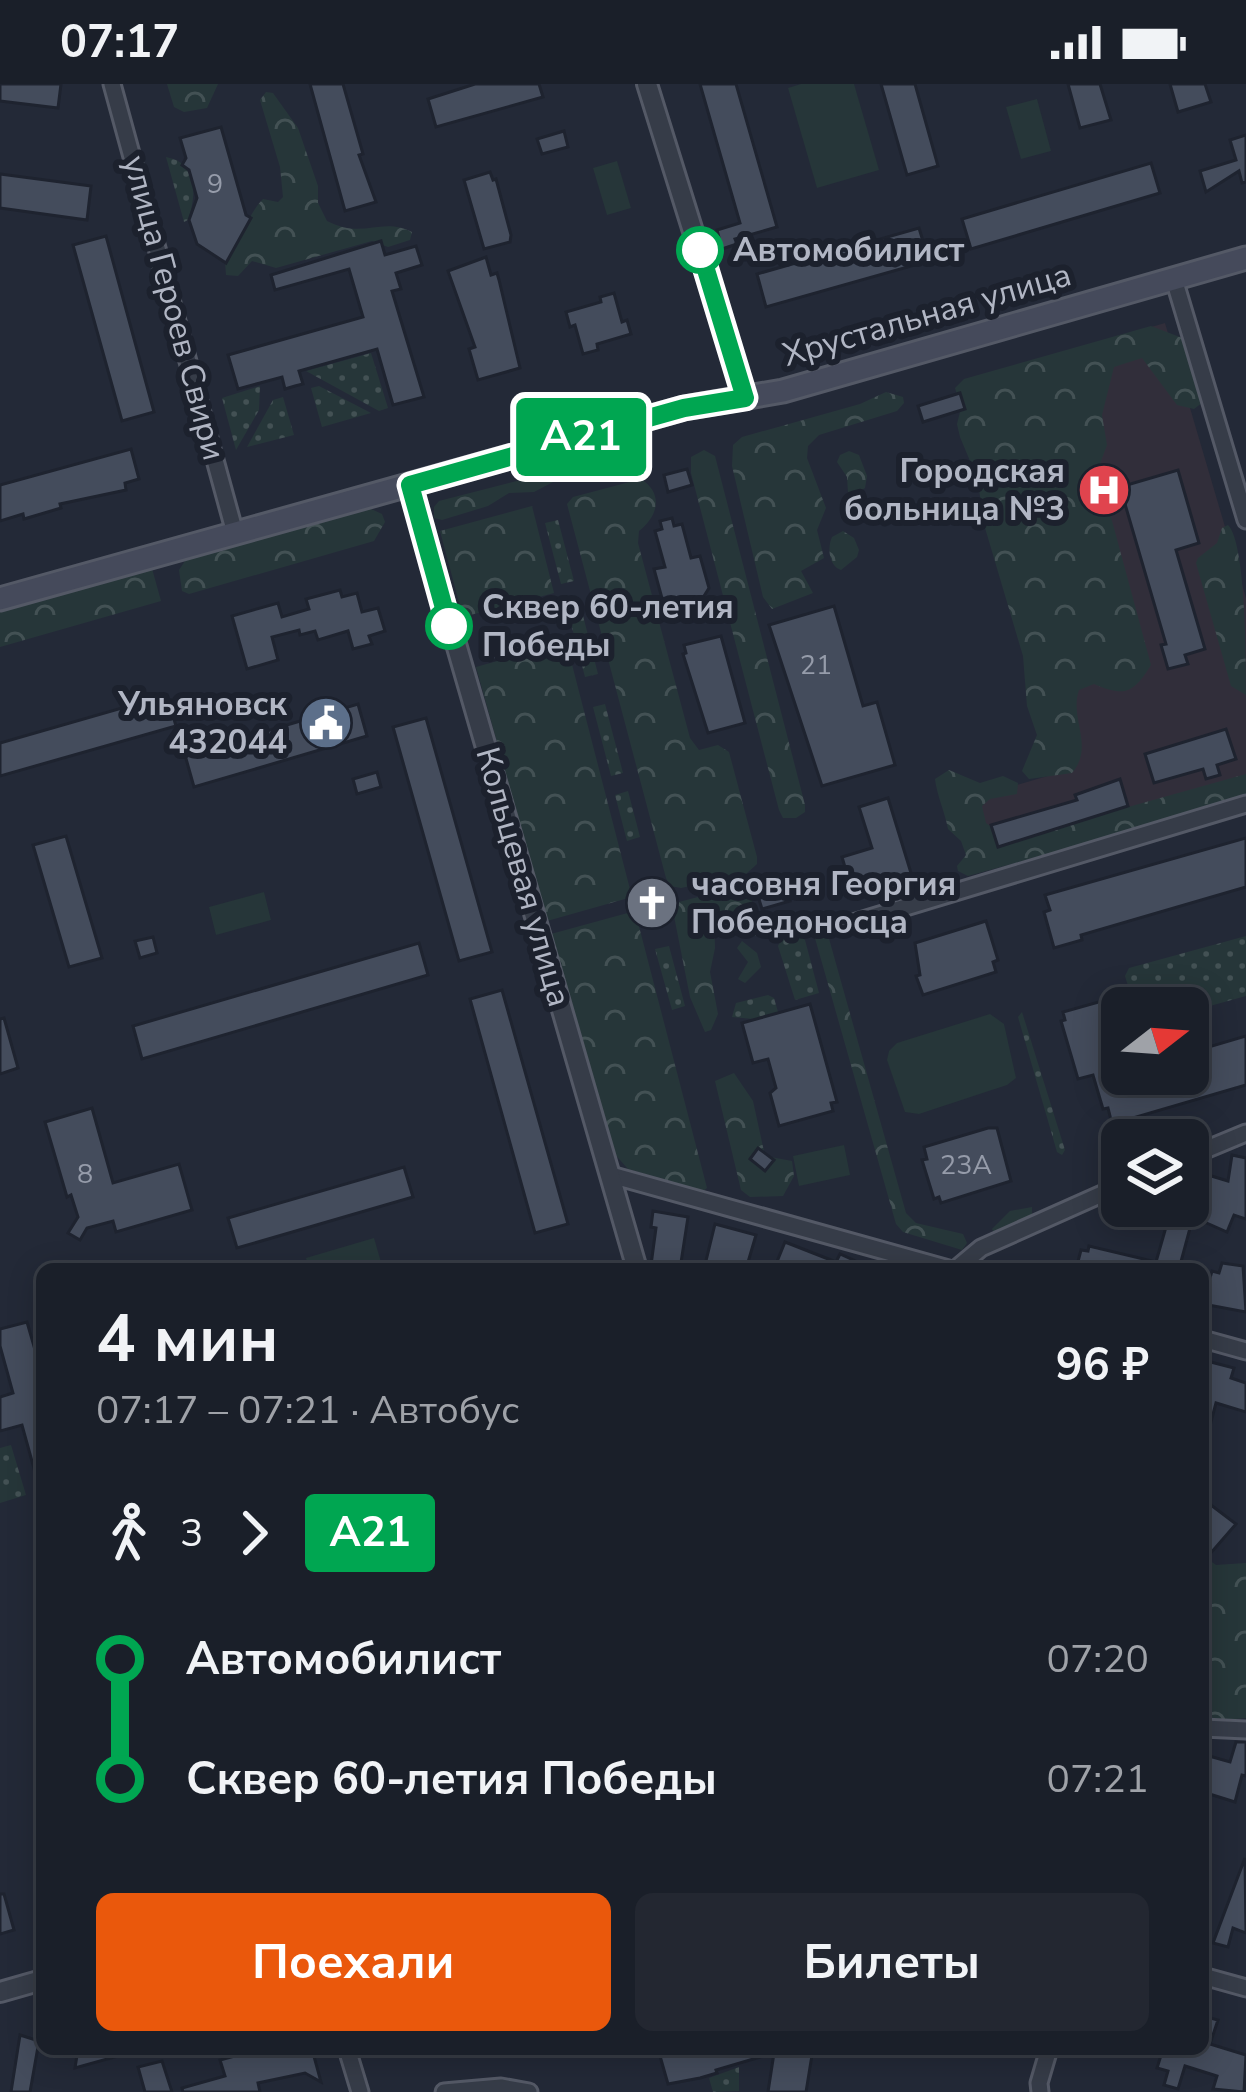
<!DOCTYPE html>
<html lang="ru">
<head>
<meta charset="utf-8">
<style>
	:root { --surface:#1a1f29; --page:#232731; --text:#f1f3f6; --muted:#9fa2a8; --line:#383d46; --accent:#ea580c }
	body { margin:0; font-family:"Nunito Sans",sans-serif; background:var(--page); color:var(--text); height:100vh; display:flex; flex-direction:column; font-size:45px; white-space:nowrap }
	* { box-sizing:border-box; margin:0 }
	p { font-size:39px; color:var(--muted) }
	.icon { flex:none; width:66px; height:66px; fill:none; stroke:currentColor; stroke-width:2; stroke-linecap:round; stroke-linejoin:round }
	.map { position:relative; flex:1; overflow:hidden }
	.side { position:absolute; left:36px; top:1179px; width:1173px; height:792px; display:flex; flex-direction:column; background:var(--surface); border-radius:18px; box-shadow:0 6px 30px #0003,0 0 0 3px var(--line) }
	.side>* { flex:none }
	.badge { padding:0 24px; border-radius:9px; font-size:42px; line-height:78px }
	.needle { width:78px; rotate:73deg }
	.buttons { position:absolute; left:1101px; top:903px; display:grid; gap:24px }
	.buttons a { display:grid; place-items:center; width:108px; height:108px; border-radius:18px; background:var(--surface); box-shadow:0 6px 30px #0003,0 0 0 3px var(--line); font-size:60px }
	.map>.badge { position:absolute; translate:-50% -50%; box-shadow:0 0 0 6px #fff }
	.legs { display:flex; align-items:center; gap:18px; height:132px; padding:0 60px; font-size:39px }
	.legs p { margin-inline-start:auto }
	.head { display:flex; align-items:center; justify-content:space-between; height:204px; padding:0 60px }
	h1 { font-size:66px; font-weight:700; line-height:90px }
	.button { display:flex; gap:24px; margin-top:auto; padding:24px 60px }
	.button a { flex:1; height:138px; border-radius:18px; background:var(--accent); color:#fff; font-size:48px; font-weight:700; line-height:138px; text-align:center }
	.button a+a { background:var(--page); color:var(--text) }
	ul { padding:0 60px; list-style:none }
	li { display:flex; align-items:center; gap:42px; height:120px; font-size:45px }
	li i { display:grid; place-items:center; width:18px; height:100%; margin:0 15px; background:currentColor }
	li i::after { content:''; width:30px; height:30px; margin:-15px; border:9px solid; border-radius:50%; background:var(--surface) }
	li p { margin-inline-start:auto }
	li:first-child i { background:linear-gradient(#0000 50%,currentColor 0) }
	li:last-child i { background:linear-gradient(currentColor 50%,#0000 0) }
	.status { display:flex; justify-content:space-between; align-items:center; height:84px; padding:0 60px; background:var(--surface); direction:ltr }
	.status svg { height:33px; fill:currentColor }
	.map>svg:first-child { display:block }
</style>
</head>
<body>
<div class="status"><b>07:17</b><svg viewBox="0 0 49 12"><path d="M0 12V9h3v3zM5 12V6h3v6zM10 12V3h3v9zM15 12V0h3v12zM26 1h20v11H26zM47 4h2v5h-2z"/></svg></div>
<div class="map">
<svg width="1246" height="2008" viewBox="0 0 1246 2008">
	<defs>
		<pattern id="grass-dots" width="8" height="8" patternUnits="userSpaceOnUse" patternTransform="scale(3)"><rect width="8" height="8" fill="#263639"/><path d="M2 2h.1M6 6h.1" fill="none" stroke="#435154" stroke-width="1.8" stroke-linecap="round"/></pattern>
		<pattern id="forest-crowns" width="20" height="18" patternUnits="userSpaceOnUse" patternTransform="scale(3)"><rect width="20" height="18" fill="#263639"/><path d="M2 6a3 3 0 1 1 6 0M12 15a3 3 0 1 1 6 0" fill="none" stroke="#435154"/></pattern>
	</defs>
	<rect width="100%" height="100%" fill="#232937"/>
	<path fill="#312e3a" d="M1165 239 1246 514V705L982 782 962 717 1075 684 961 298Z"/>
	<g fill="url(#grass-dots)">
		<path d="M166 73C198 79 197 109 188 136L184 138Z"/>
		<path d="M371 269 388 324 379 327 306 287Z"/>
		<path d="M260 302 259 326 236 366 222 314Z"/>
		<path d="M319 302 371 329 322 343 311 304Z"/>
		<path d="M283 313 294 351 247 363 273 316Z"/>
		<path d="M558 436 574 497 561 500 545 439Z"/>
		<path d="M581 524 598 590 585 593 568 528Z"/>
		<path d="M605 620 623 689 611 692 593 623Z"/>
		<path d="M628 707 640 753 627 757 615 711Z"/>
		<path d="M795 847 805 856 819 909 795 916 778 862 784 850Z"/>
		<path d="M1246 852V912L1188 928V924H1135L1125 892 1129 884Z"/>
		<path d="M669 862 685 922 672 926 655 865Z"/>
		<path d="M768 911 774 914 778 928 753 935 732 933 736 919Z"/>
		<path d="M1022 928 1065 1066 1062 1071 1057 1068 1018 933Z"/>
		<path d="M11 1361 26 1411 0 1419V1364Z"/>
		<path d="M739 1983V2007L713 2008 709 1994Z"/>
	</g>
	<g fill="url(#forest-crowns)">
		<path d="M167 0H218L207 24 184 28 174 23Z"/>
		<path d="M266 8 273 9 298 44 318 102V119L327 137C364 156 381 132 412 148L410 156 388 163 372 157 276 184 252 177 238 192 226 191 225 177C236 161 252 125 263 115L278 118 283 113 280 83 260 16Z"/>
		<path d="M1151 242 1185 255 1203 318 1194 325 1177 321 1142 274 1114 283 1102 331 1107 361 1098 385 1151 581C1133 610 1125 613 1094 600L1079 606C1069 635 1095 662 1072 689L1029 695 1022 687 1037 651 1027 622 1023 572 983 437 978 396 960 353 957 340 961 324 955 304 964 295Z"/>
		<path d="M886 308 903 313 904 319 897 327 819 351 808 362 807 374 826 424 817 446 824 474 801 487 813 509 772 525 763 513 732 382 733 361 742 353 860 320Z"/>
		<path d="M627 361 640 362V379L590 394 553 398 534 408 509 409 488 422 442 436 434 434V423L439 417 590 378Z"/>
		<path d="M704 366 715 372 805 721V728L796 734H783L779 726 691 389V373Z"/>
		<path d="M849 367 859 371 867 392 865 404 855 410 848 408 847 393 837 378 840 371Z"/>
		<path d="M641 395C664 410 658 432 639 447L638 459 690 654 699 666 718 661 729 668 757 773V780L746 790 681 804 670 802 666 794 567 420 573 413Z"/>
		<path d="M532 422 554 509 463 533 440 447Z"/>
		<path d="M369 424 382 430 385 438 374 457 189 510 182 507 179 486 187 474Z"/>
		<path d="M1228 441C1246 459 1246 576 1246 611L1231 602 1196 479 1198 474 1217 459 1222 444Z"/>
		<path d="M843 447 854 454 859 466 857 473 841 486C829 482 827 464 832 453Z"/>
		<path d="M151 481 161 517 0 563V524Z"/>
		<path d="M568 565 632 813 547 837 476 583 533 567 545 570Z"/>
		<path d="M949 686 980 699 1003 692 1018 699 1017 710 990 715 982 722 986 739 994 745 1071 739 1246 690V715L968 792 958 787 957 782 966 771 961 757 948 745C945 728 937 712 935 695Z"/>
		<path d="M736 803 750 808 758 847 756 852 733 848 727 831 714 834 715 864 710 888 718 930 711 946 705 948 690 913 673 827 679 818Z"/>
		<path d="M635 827 707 1104 703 1107 628 1085 612 1067 551 850Z"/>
		<path d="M813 832 821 834 826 844 906 1129 916 1139 963 1150 967 1159 962 1166 903 1148 896 1140 811 840Z"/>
		<path d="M742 857 757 869 761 883 745 899 738 895 748 878 737 864Z"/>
		<path d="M734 989 753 1017 765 1072 792 1077 794 1092 783 1112 750 1113 741 1106 715 997Z"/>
		<path d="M1032 1123V1132L995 1150 992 1145 1010 1127Z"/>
		<path d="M1203 1472 1216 1481 1246 1479V1634L1203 1638Z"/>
	</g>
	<g fill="#263639">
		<path d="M801 0H854L879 86 817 104 788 4Z"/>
		<path d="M1037 15 1051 67 1021 75 1006 23Z"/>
		<path d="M617 77 631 124 607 131 593 84Z"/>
		<path d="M264 808 271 836 216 851 209 823Z"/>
		<path d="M990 930 1004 940 1016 994 1007 1001 919 1030 905 1028 887 976 889 967 897 959Z"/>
		<path d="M844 1061 850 1091 799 1102 793 1072Z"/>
		<path d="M374 1154 383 1185H309L306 1174Z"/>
	</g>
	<g fill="#444c5c" stroke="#1e232f" stroke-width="3">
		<path d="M0 0H61L58 24 0 17Z"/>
		<path d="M310 0H343L363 70 359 71 376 118 345 127Z"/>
		<path d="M475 0H539L543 13 436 43 428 15Z"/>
		<path d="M700 0H736L777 143 735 155 737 160 722 165 717 146 740 139Z"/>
		<path d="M881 0H915L938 82 907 91Z"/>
		<path d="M1068 0H1100L1111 36 1080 44Z"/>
		<path d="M1170 0H1205L1211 18 1178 28Z"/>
		<path d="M221 43 246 131 251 134 226 179 197 160 189 136 197 114 189 86 182 81 186 74 180 54Z"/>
		<path d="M564 47 568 63 542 70 537 55Z"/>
		<path d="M1246 51V98L1242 99 1239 87 1206 108 1200 87 1236 76 1230 56Z"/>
		<path d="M1151 79 1160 109 971 165 962 135Z"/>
		<path d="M490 88 493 96 496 95 511 151 510 158 484 165 464 96Z"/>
		<path d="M0 90 91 102 87 136 0 124Z"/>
		<path d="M919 144 929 177 766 223 757 190Z"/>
		<path d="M106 152 154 328 122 337 73 161Z"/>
		<path d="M381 157 385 171 416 162 422 181 396 189 401 205 392 207 424 313 393 321 377 265 299 287 303 300 295 302 285 305 282 293 238 305 228 271 363 233 349 185 275 206 271 191Z"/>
		<path d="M486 173 491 191 497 189 499 196 520 284 478 296 469 265 475 263 448 187Z"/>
		<path d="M614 209 622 238 627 236 631 250 597 260 598 266 583 270 575 241 570 243 566 228 601 218 600 213Z"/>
		<path d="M960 309 965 325 923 338 918 322Z"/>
		<path d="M131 365 139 395 125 399 126 406 60 420 61 424 24 435 23 430 0 437V401Z"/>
		<path d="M687 385 692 401 668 408 664 391Z"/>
		<path d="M1178 386 1199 459 1176 466 1205 565 1185 571 1188 580 1168 585 1161 561 1166 560 1120 403Z"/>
		<path d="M672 434 674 442 682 440 691 474 700 472 709 504 704 512 684 523 663 518 654 485 665 483 655 447 662 445 660 437Z"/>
		<path d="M340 506 342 513 357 509 362 528 378 524 385 547 369 552 372 560 353 565 348 547 318 556 315 547 300 551 299 546 272 553 278 576 247 585 232 532 278 519 282 533 309 525 306 515Z"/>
		<path d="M834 522 863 622 877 618 895 681 822 702 769 541Z"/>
		<path d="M721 552 745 639 708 649 683 570 686 569 684 561Z"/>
		<path d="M513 555 517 570 490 577 486 562Z"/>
		<path d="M167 611 176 642 0 692V659Z"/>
		<path d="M358 620 367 652 194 703 185 671Z"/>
		<path d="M426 634 492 868 459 877 393 643Z"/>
		<path d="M1226 645 1236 675 1217 681 1220 691 1206 695 1203 685 1154 699 1145 670Z"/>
		<path d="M377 688 381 703 357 710 353 695Z"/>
		<path d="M1120 695 1128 722 998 763 991 741 1077 716 1075 711Z"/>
		<path d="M888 714 911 789 852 807 842 773 872 764 859 723Z"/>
		<path d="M66 752 102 874 69 883 33 761Z"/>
		<path d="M1246 754V803L1081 851 1082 856 1054 864 1044 828 1050 826 1045 811Z"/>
		<path d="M785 800 790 817 762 825 757 809Z"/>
		<path d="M656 808 660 824 645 829 640 812Z"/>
		<path d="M986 837 998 876 993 878 996 888 923 911 916 892 920 891 915 859Z"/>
		<path d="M153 853 157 869 140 874 135 857Z"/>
		<path d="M419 859 428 891 142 975 133 942Z"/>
		<path d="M502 906 568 1140 535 1149 470 915Z"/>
		<path d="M1102 917 1122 990H1188V969L1246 952V1001L1116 1039 1111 1036 1108 1024 1103 1025 1093 991 1078 995 1061 937 1065 936 1063 928Z"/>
		<path d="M810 920 837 1018 831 1019 833 1027 779 1042 770 1009 776 1004 768 975 753 979 742 939Z"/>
		<path d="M4 934 18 984 0 990V935Z"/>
		<path d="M92 1024 113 1099 179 1080 192 1126 116 1148 113 1137 87 1144 80 1156 68 1149 78 1133 71 1111 67 1113 45 1038Z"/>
		<path d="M988 1044H997L1011 1097 941 1119 939 1113 934 1115 922 1076 927 1075 924 1063Z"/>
		<path d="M758 1064 774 1076 765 1087 750 1075Z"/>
		<path d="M1232 1071 1246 1074V1135L1234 1131 1227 1148 1193 1133 1179 1185H1076L1081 1166 1088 1167 1089 1162 1156 1178 1172 1122H1188V1085L1228 1097Z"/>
		<path d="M404 1083 413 1113 237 1164 228 1134Z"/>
		<path d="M653 1127 688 1133 680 1185 651 1181 656 1144 651 1143Z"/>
		<path d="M715 1140 756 1151 746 1185H704Z"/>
		<path d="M785 1158 836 1178 840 1170 873 1185H774Z"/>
		<path d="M1222 1179 1243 1182 1246 1228 1203 1220V1192L1210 1194 1212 1187 1219 1189Z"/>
		<path d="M27 1238 42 1290V1398L38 1399 22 1341 0 1347V1313L13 1309 0 1262V1245Z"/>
		<path d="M1203 1276 1234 1284 1231 1294 1246 1299V1328L1216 1319 1207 1353 1203 1352Z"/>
		<path d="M1203 1415 1236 1440 1203 1478Z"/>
		<path d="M1236 1658H1246V1692L1242 1691 1235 1718 1203 1708 1209 1672 1230 1678Z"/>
		<path d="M1245 1774 1246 1849 1233 1844 1228 1863 1213 1859Z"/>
		<path d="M0 1810H4L14 1846 0 1850Z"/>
		<path d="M1203 1932 1218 1936 1210 1960 1246 1971 1244 2008 1213 2005 1217 1992 1185 1982 1178 2005 1164 2001 1168 1987 1157 1984 1163 1965H1203Z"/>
		<path d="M20 1951 39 1957 30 2008H11Z"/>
		<path d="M78 1965H128L129 1969 75 1984Z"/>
		<path d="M260 1965H312L321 1998 305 1989 258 1999 260 2008H183L182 2004 225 1992 220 1976Z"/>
		<path d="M658 1965H774V1969L775 1965H813L806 2008H768L774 1969 716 1986 717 1989 700 1994 668 2000Z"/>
		<path d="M162 1977 172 2008H145L138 1983Z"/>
	</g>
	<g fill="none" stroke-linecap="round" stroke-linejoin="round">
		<g stroke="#545966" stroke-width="21">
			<g id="minor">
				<path d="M112 0 235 449"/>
				<path d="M1174 195 1246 436"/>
				<path d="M843 842 1246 720"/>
				<path d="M1188 1073 1246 1049"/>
				<path d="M611 1091 949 1185"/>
				<path d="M956 1185 981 1164 1122 1101"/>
				<path d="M1203 1255 1246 1267"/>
				<path d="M1203 1644 1246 1646"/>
				<path d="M1203 1892 1246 1904"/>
				<path d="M347 1965 360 2008"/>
				<path d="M444 2008 501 2003 529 2008"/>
				<path d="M1040 2008 1039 1999 1049 1965"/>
			</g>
		</g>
		<g stroke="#545966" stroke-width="24">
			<g id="tertiary">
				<path d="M647 0 745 314"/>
				<path d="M410 401 637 1185"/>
				<path d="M0 1908 42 1896"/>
			</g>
		</g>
		<g stroke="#545966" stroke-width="27">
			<path id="secondary" d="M0 515 684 324 783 307 1246 174"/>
		</g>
		<use href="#minor" stroke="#363c48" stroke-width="15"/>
		<use href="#tertiary" stroke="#363c48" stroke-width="18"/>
		<use href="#secondary" stroke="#454a5b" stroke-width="21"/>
	</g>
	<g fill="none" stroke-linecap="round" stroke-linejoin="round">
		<g stroke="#fff" stroke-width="27">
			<path id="line-1" d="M449 542 410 401 684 324 745 314 700 166"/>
		</g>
		<use href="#line-1" stroke="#00a651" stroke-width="18"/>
	</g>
	<defs>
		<g id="hospital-disc" transform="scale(2.7)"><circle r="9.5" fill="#e0444e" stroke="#1c212d"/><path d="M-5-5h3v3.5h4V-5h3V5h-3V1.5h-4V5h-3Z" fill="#fff"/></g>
		<g id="civic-disc" transform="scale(2.7)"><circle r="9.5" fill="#5c6f8a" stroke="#1c212d"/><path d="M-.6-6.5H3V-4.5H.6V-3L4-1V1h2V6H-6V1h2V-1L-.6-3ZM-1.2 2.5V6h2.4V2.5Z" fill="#fff"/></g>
		<g id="church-disc" transform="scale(2.7)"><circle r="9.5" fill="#6b7280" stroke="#1c212d"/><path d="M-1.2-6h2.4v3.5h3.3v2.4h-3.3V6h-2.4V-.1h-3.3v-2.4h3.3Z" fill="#fff"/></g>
	</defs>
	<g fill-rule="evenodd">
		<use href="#hospital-disc" x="1104" y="406"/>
		<use href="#civic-disc" x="326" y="639"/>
		<use href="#church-disc" x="652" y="819"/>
	</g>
	<g fill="#fff" stroke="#00a651" stroke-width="6">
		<circle cx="700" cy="166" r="21"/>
		<circle cx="449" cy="542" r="21"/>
	</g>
	<g text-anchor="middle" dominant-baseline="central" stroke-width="12" stroke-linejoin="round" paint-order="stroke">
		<g font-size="27" fill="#969caa">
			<text x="215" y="100">9</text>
			<text x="816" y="581">21</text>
			<text x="966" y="1081">23А</text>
			<text x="85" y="1090">8</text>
		</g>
		<g font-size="33" font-weight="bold" fill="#b1b6c4" stroke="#1c212d" text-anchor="start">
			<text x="733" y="166">Автомобилист</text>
			<text x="482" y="523">Сквер 60-летия<tspan x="482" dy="38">Победы</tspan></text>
		</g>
		<g font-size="33" fill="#b1b6c4" stroke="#1c212d">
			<text transform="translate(174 224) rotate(75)">улица Героев Свири</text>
			<text transform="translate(927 231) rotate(-16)">Хрустальная улица</text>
			<text transform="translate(523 793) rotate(74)">Кольцевая улица</text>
		</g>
		<g font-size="33" font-weight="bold" fill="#b1b6c4" stroke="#1c212d" text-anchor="end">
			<text x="1065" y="387">Городская<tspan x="1065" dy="38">больница №3</tspan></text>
			<text x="287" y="620">Ульяновск<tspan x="287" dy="38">432044</tspan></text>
			<text x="691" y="800" text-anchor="start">часовня Георгия<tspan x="691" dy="38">Победоносца</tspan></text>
		</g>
	</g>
</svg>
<div class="buttons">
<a><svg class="needle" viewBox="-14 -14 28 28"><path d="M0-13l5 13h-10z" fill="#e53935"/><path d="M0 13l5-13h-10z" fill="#9fa2a8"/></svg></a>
<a><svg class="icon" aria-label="layers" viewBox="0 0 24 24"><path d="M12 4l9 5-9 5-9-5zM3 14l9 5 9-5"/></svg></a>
</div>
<b class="badge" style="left:581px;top:353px;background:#00a651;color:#fff">А21</b>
<section class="side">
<div class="head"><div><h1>4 мин</h1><p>07:17 – 07:21 · Автобус</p></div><b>96 ₽</b></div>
<div class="legs"><svg class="icon" aria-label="walk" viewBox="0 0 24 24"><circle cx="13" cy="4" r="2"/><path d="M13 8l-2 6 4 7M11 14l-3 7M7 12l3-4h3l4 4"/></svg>3<svg class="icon" aria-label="forward" viewBox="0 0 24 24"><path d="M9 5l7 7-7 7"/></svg><b class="badge" style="background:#00a651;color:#fff">А21</b></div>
<ul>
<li><i style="color:#00a651"></i><b>Автомобилист</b><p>07:20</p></li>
<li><i style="color:#00a651"></i><b>Сквер 60-летия Победы</b><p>07:21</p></li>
</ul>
<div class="button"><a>Поехали</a><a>Билеты</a></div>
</section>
</div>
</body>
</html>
